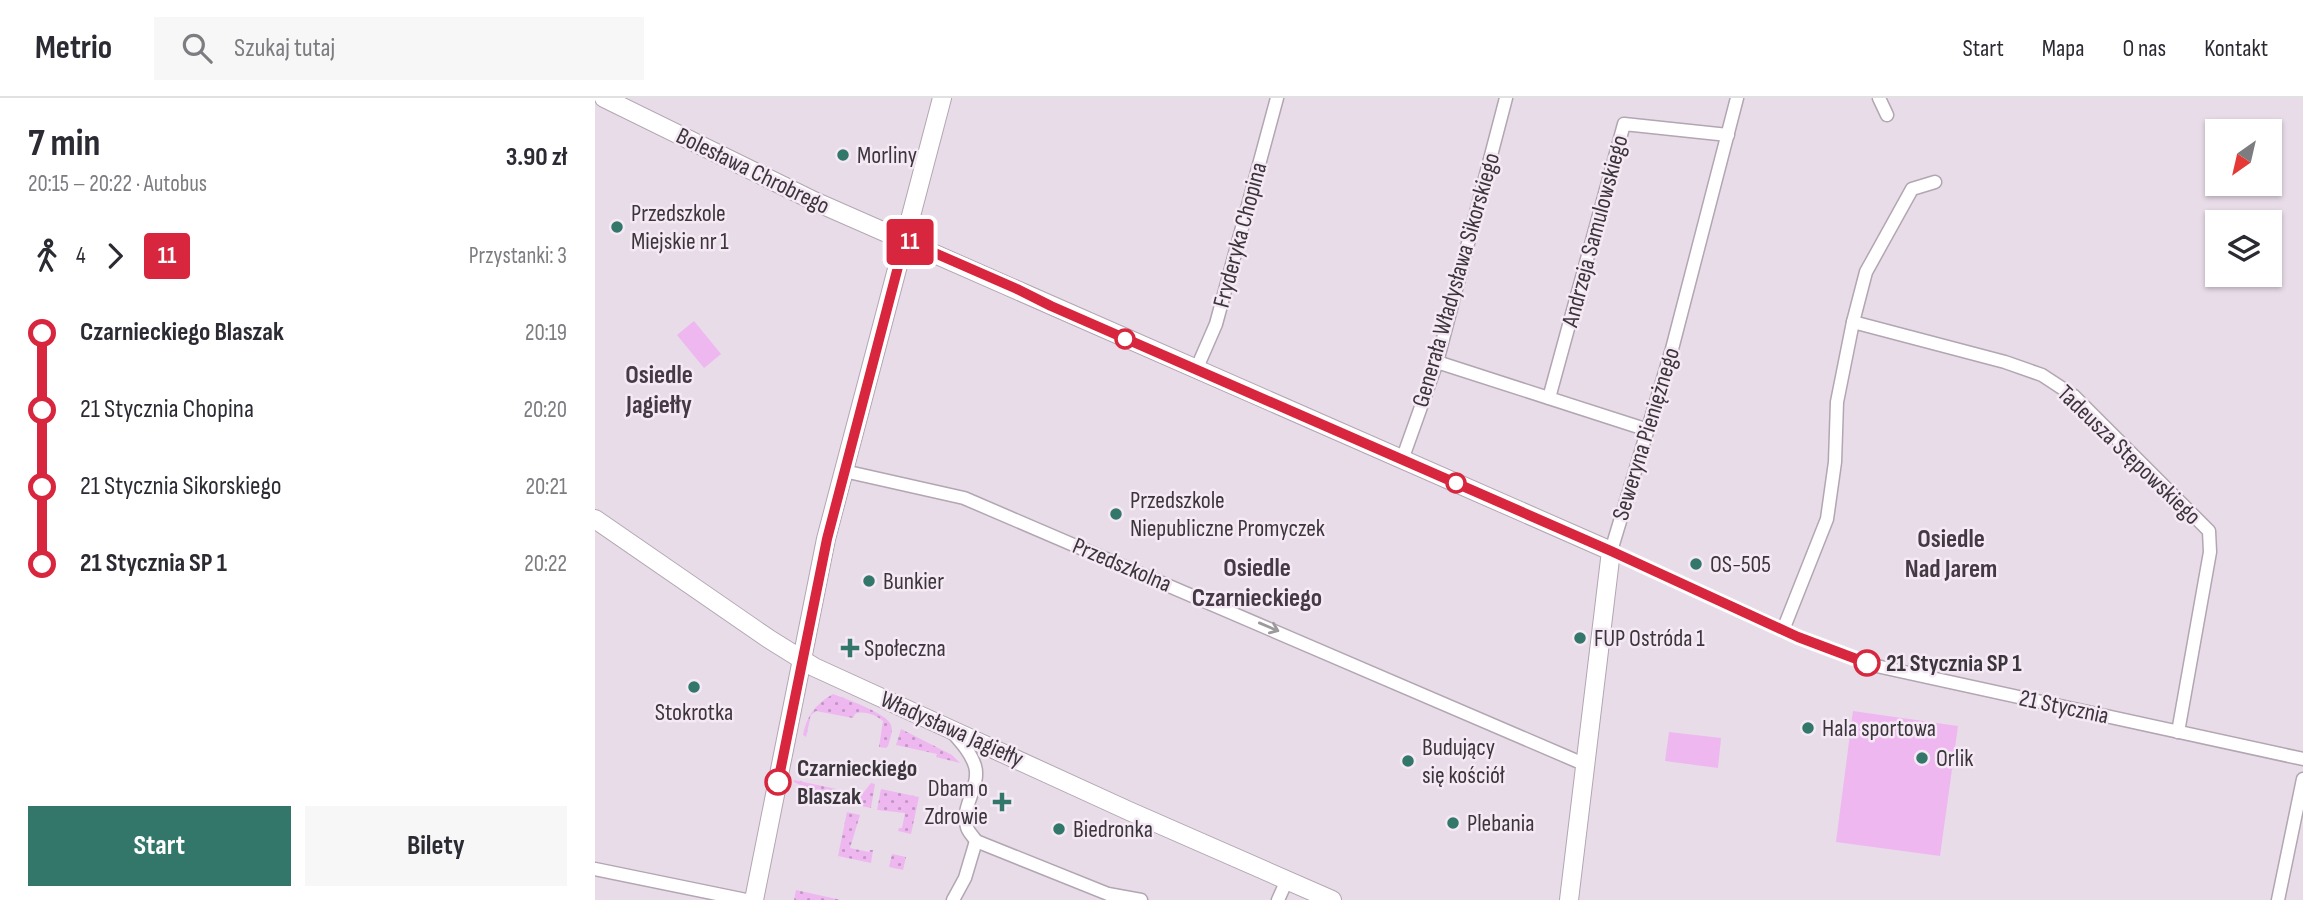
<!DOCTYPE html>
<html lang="pl">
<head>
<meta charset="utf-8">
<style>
	:root { --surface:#fff; --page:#f7f7f7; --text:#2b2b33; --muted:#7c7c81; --line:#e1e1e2; --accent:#32776a }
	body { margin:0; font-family:"Sofia Sans Condensed",sans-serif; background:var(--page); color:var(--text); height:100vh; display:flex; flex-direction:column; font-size:26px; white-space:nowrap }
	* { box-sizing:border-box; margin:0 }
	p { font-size:23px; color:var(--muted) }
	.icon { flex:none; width:38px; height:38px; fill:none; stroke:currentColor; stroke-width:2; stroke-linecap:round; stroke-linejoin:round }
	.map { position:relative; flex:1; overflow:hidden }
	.details { display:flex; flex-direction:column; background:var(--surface); width:595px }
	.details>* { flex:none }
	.badge { padding:0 14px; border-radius:5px; font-size:24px; line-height:46px }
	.needle { width:46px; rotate:214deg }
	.tools { position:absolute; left:1610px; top:21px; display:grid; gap:14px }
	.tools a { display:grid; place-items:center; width:77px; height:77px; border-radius:0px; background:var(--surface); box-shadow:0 2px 5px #0004; font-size:35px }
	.map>.badge { position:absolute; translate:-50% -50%; box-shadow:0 0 0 4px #fff }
	.legs { display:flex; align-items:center; gap:10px; height:77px; padding:0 28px; font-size:23px }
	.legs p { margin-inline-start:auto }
	.summary { display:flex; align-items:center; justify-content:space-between; height:119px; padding:0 28px }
	h1 { font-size:38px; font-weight:700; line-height:52px }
	.action { display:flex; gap:14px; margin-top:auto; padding:14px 28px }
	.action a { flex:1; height:80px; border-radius:0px; background:var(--accent); color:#fff; font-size:28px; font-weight:700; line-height:80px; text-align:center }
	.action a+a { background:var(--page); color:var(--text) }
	ul { padding:0 28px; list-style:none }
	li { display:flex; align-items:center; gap:24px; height:77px; font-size:26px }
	li i { display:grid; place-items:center; width:10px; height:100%; margin:0 9px; background:currentColor }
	li i::after { content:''; width:18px; height:18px; margin:-9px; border:5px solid; border-radius:50%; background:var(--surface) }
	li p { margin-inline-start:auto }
	li:first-child i { background:linear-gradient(#0000 50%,currentColor 0) }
	li:last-child i { background:linear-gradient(currentColor 50%,#0000 0) }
	header { display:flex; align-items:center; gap:42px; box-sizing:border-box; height:98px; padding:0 35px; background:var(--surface); border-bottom:2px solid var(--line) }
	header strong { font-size:33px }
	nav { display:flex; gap:38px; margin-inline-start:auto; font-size:24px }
	.search { width:490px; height:63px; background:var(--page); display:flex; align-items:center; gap:18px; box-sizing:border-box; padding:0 24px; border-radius:0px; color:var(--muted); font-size:26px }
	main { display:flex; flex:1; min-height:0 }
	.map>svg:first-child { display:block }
</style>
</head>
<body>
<header>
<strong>Metrio</strong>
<div class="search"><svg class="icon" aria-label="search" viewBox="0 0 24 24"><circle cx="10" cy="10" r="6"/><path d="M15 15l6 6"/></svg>Szukaj tutaj</div>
<nav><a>Start</a><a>Mapa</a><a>O nas</a><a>Kontakt</a></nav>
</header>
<main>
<section class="details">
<div class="summary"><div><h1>7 min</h1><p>20:15 – 20:22 · Autobus</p></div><b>3.90 zł</b></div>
<div class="legs"><svg class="icon" aria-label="walk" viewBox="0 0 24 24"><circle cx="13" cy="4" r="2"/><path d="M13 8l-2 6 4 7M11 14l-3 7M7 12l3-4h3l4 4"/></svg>4<svg class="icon" aria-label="forward" viewBox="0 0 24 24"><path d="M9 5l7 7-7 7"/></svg><b class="badge" style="background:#d7263d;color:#fff">11</b><p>Przystanki: 3</p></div>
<ul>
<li><i style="color:#d7263d"></i><b>Czarnieckiego Blaszak</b><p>20:19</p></li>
<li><i style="color:#d7263d"></i><span>21 Stycznia Chopina</span><p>20:20</p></li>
<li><i style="color:#d7263d"></i><span>21 Stycznia Sikorskiego</span><p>20:21</p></li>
<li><i style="color:#d7263d"></i><b>21 Stycznia SP 1</b><p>20:22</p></li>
</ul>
<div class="action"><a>Start</a><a>Bilety</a></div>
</section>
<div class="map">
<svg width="1708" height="802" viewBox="0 0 1708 802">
	<defs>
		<pattern id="grass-dots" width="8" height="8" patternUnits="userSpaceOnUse" patternTransform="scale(1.75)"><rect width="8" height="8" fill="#eeb7f0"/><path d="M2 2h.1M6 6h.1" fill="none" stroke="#c296c4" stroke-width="1.8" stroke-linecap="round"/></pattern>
	</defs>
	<rect width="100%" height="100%" fill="#e8dce9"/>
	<g fill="url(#grass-dots)">
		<path d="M238 596C251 601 288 614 295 625 299 631 295 641 293 648L291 650 284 649 288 623C281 617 268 612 260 616L258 620 221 613 216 617 211 639 208 637C212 617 221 606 238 596Z"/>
		<path d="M306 631 357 657 365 665 341 659 342 656 301 647Z"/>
		<path d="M199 682 260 695H268L276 685 280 686 276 710 238 702 236 698 221 695 199 684Z"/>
		<path d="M286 691 324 699 316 736 303 733 304 730H307L310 715 282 712Z"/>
		<path d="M252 714 265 717 255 750 274 754 275 752H278L276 765 243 758Z"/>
		<path d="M297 756 311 759 308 772 294 769Z"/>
		<path d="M201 792 246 802H199Z"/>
	</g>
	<g fill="#eeb7f0">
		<path d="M99 223 126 256 109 270 82 237Z"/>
		<path d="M1258 613 1363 628 1345 758 1241 744Z"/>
		<path d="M1074 634 1126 640 1123 670 1070 663Z"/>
	</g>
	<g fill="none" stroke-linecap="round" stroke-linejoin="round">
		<g stroke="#b2a6b2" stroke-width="15">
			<g id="street">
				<path d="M1142 0 1077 251 1016 453 1204 539 1277 567 1708 661"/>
				<path d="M1284 0 1292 17"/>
				<path d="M1258 224 1271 174 1317 91 1340 84"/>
				<path d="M842 264 1053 332"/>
				<path d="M601 272 621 226 682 0"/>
				<path d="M954 300 1029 26 1133 37"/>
				<path d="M807 362 842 264 911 0"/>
				<path d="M249 373 369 400 991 667"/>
				<path d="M1188 532 1232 421 1240 364 1242 304 1258 224 1410 264 1447 277 1479 298 1614 433 1615 454 1583 634"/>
				<path d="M358 635C366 644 376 655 380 668 386 688 365 709 372 729 373 734 379 739 381 743"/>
				<path d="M0 771 151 802"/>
				<path d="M358 802 370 780 381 743 513 796 546 802"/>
				<path d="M683 802 692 782"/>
				<path d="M1683 802 1708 681"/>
			</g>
		</g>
		<g stroke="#b2a6b2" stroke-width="20">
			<g id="secondary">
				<path d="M9 0 219 103 1016 453 974 802"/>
				<path d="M0 421 174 541 219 569 534 713 737 802"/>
				<path d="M159 802 231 441 347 0"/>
			</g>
		</g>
		<use href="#street" stroke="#fff" stroke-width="12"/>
		<use href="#secondary" stroke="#fff" stroke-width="18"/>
	</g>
	<defs><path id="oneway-shaft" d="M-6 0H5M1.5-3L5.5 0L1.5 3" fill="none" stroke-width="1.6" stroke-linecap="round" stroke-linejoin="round" transform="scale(1.75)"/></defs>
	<use stroke="#9d9a9d" href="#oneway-shaft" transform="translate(674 529) rotate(23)"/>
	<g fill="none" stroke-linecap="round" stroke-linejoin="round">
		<g stroke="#fff" stroke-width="16">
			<path id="line-1" d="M183 684 232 441 310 142 422 191 456 208 1016 453 1203 539 1272 565"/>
		</g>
		<use href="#line-1" stroke="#d7263d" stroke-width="10"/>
	</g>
	<g fill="#32776a" stroke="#f6e9f6" stroke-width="2.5">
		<circle cx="248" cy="57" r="7"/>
		<circle cx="22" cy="129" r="7"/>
		<circle cx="521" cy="416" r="7"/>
		<circle cx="1101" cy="466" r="7"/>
		<circle cx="274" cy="483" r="7"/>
		<circle cx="985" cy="540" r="7"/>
		<path d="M251.5 539.5h7v7h7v7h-7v7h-7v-7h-7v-7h7z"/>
		<circle cx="99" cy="589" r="7"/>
		<circle cx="1213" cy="630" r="7"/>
		<circle cx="1327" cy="660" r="7"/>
		<circle cx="813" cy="663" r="7"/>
		<path d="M403.5 693.5h7v7h7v7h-7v7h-7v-7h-7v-7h7z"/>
		<circle cx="858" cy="725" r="7"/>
		<circle cx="464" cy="731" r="7"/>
	</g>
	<g fill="#fff" stroke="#d7263d" stroke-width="3.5">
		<circle cx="530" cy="241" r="9"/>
		<circle cx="861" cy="385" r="9"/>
		<circle cx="1272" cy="565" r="12"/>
		<circle cx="183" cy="684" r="12"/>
	</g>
	<g text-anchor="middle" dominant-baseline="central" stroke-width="5" stroke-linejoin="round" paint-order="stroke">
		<g font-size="24" fill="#3b363b" stroke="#f6e9f6" text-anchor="start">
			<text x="262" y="57">Morliny</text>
			<text x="36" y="115">Przedszkole<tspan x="36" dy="28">Miejskie nr 1</tspan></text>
			<text x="535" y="402">Przedszkole<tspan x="535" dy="28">Niepubliczne Promyczek</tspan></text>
			<text x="1115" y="466">OS-505</text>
			<text x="288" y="483">Bunkier</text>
			<text x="999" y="540">FUP Ostróda 1</text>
			<text x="269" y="550">Społeczna</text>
			<text x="99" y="614" text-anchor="middle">Stokrotka</text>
			<text x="1227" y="630">Hala sportowa</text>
			<text x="827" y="649">Budujący<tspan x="827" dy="28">się kościół</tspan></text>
			<text x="1341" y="660">Orlik</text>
			<text x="393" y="690" text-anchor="end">Dbam o<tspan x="393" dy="28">Zdrowie</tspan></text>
			<text x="872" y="725">Plebania</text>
			<text x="478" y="731">Biedronka</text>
		</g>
		<g font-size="24" fill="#3b363b" stroke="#f6e9f6">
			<text transform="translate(158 73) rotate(26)">Bolesława Chrobrego</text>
			<text transform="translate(1000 133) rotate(-75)">Andrzeja Samulowskiego</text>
			<text transform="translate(645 137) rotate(-75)">Fryderyka Chopina</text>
			<text transform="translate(861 182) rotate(-74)">Generała Władysława Sikorskiego</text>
			<text transform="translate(1051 336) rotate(-73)">Seweryna Pieniężnego</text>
			<text transform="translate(1534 357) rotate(44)">Tadeusza Stępowskiego</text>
			<text transform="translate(527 467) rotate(23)">Przedszkolna</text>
			<text transform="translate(1469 609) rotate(12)">21 Stycznia</text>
			<text transform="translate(357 631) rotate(24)">Władysława Jagiełły</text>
		</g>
		<g font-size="24" font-weight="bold" fill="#3b363b" stroke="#f6e9f6" text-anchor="start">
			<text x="1291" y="565">21 Stycznia SP 1</text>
			<text x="202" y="670">Czarnieckiego<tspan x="202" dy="28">Blaszak</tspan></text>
		</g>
		<g font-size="26" font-weight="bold" fill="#443a44" stroke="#f6e9f6">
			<text x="64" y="277">Osiedle<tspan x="64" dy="30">Jagiełły</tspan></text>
			<text x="1356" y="441">Osiedle<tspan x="1356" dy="30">Nad Jarem</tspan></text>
			<text x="662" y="470">Osiedle<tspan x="662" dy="30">Czarnieckiego</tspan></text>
		</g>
	</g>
</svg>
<div class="tools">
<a><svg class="needle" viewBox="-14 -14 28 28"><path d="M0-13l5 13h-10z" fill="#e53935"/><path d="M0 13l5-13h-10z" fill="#7c7c81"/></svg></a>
<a><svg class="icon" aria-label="layers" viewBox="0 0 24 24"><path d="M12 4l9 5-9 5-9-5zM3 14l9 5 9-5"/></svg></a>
</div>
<b class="badge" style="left:315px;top:144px;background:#d7263d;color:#fff">11</b>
</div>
</main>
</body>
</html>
